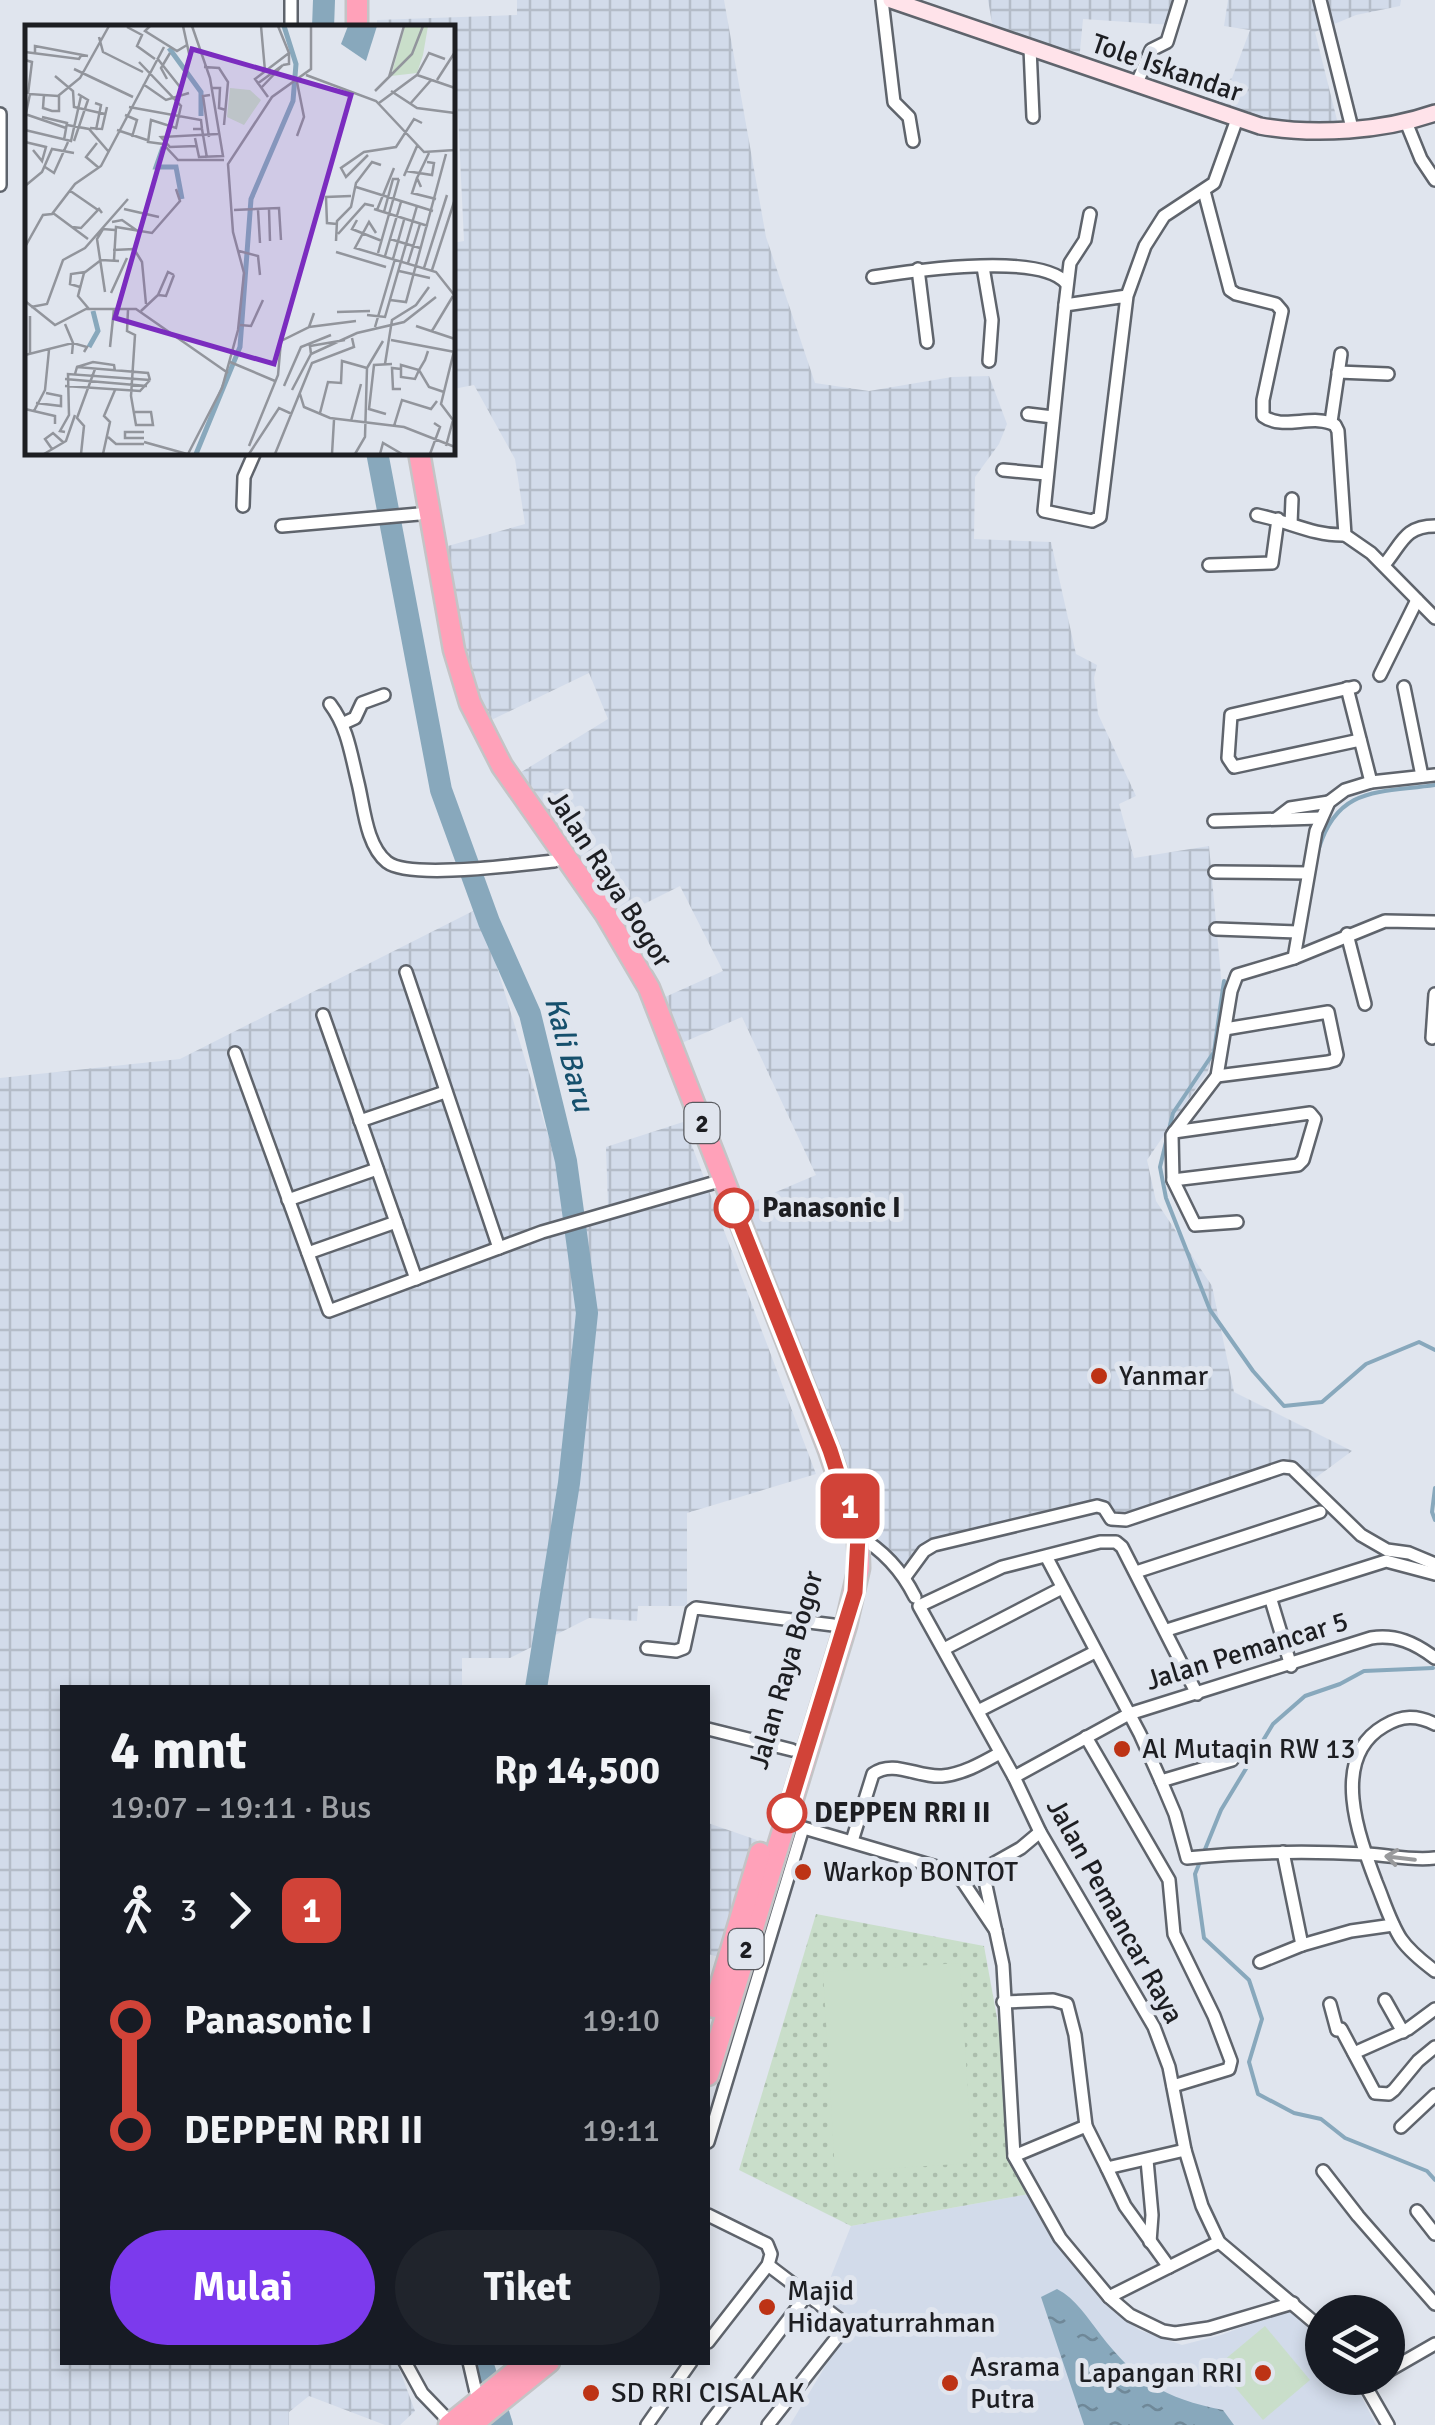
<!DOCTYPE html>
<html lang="id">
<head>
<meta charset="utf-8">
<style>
	:root { --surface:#171b24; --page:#20242c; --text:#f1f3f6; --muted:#9ea1a6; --accent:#7c3aed }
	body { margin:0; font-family:Signika,sans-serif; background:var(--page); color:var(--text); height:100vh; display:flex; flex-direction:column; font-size:38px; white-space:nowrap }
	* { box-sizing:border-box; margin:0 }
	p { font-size:32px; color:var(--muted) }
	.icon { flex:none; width:55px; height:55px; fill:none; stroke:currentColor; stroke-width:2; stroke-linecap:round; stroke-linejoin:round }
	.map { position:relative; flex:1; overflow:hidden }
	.details { position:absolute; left:60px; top:1685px; width:650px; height:680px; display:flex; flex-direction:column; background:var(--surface); border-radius:0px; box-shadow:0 5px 15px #0003 }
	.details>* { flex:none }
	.badge { padding:0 20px; border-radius:15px; font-size:35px; line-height:65px }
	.fabs { position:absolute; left:1305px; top:2295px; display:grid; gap:20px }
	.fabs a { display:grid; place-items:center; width:100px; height:100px; border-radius:50%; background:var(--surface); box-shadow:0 5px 15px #0003; font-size:50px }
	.map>.badge { position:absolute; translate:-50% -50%; box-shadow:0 0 0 5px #fff }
	.legs { display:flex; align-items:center; gap:15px; height:110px; padding:0 50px; font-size:32px }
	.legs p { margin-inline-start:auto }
	.overview { display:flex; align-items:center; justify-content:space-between; height:170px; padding:0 50px }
	h1 { font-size:55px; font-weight:800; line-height:75px }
	.button { display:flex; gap:20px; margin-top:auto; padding:20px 50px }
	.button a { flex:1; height:115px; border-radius:60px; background:var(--accent); color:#fff; font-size:40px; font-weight:800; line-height:115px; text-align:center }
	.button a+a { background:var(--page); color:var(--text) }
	ul { padding:0 50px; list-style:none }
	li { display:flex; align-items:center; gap:35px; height:110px; font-size:38px }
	li i { display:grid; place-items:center; width:15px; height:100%; margin:0 12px; background:currentColor }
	li i::after { content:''; width:25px; height:25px; margin:-12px; border:8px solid; border-radius:50%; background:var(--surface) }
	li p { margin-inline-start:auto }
	li:first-child i { background:linear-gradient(#0000 50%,currentColor 0) }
	li:last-child i { background:linear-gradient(currentColor 50%,#0000 0) }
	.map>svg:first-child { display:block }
</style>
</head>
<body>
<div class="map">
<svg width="1435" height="2425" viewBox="0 0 1435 2425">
	<defs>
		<pattern id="industrial-grid" width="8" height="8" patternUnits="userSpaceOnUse" patternTransform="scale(2.5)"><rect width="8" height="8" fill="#d2dbea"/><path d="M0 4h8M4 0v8" fill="none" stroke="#b4bcc8"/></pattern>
		<pattern id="grass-dots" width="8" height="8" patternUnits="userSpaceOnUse" patternTransform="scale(2.5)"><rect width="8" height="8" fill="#c9deca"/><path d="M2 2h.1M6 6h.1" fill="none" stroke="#acbead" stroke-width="1.8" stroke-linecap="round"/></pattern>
		<pattern id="water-ripples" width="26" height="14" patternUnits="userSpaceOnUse" patternTransform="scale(2.5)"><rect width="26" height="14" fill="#88a8bc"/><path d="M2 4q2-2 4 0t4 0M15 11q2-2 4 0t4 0" fill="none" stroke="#6f8898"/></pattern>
	</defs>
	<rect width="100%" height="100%" fill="#e0e5ee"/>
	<path fill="#d2dbea" d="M1029 2194 1101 2300 1139 2330 1182 2345 1221 2335 1296 2307 1322 2329V2378H1352L1376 2425H790L854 2318 822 2299 851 2226Z"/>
	<g fill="url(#industrial-grid)">
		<path d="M517 0H724L766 237 815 383 869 391 952 377 989 376 1007 424 999 444 975 477 974 539 1051 542 1076 654 1097 665 1094 678 1098 714 1136 796 1119 804 1134 858 1209 846 1224 1009 1208 1071 1147 1160 1156 1201 1212 1286 1234 1392 1352 1451 1310 1482 1279 1470 1112 1528 1103 1506 934 1543 895 1570 861 1534 741 1207 816 1175 742 1017 677 1045 654 1002 723 971 680 886 610 921 510 779 608 719 589 673 485 723 463 666 448 546 525 524 515 459 474 385 453 389V243L464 241 457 94 453 93 452 28 377 27V20L517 15Z"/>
		<path d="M988 0H1179L1172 25 1083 19 1079 62 994 34Z"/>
		<path d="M1228 0H1401L1400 6 1356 15 1315 32 1339 128 1215 115 1222 83 1232 78 1250 30 1224 26Z"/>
		<path d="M479 908 573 1217 608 1207 606 1147 683 1122 816 1474 687 1513V1606H638L637 1621 589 1618 510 1658H462V1687L62 1688V2362L397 2363 415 2411 400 2425H385L309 2396 289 2412V2425H0V1078L180 1059Z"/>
		<path d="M708 1823 757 1840 719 1957 708 1954Z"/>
	</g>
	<path fill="url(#grass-dots)" d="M816 1914 984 1946 1029 2194 851 2226 739 2170Z"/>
	<g fill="#c9deca">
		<path d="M960 1963 972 2163 835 2172 823 1972Z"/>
		<path d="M1265 2326 1310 2380 1263 2420 1217 2366Z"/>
	</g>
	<path fill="url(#water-ripples)" d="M1057 2289C1076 2299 1087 2317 1100 2334 1137 2382 1164 2398 1223 2410L1234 2425H1084L1041 2297Z"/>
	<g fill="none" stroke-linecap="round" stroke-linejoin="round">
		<g stroke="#88a8bc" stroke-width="4">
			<path d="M1319 848C1338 786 1379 793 1435 785"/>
			<path d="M1224 981 1214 1052 1173 1113 1160 1167 1166 1198 1210 1310 1253 1371 1284 1406 1322 1402 1366 1364 1419 1342 1435 1350"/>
			<path d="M1435 1488 1432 1512 1435 1520"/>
			<path d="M1433 1668 1364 1671 1340 1684 1305 1696 1273 1724 1221 1810 1195 1874 1204 1938 1249 1980 1262 2019 1249 2062 1258 2094 1294 2113 1321 2119 1345 2138 1427 2171 1435 2180"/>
		</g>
		<g stroke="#88a8bc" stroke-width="22">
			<path d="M323 28 324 0"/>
			<path d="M377 452 441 790 489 922 530 1014 566 1161 587 1313 569 1483 536 1688"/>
			<path d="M482 2362 502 2425"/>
		</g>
		<g stroke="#5f646c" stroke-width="16">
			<g id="street">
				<path d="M882 0 894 102 909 117 913 141"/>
				<path d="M1320 0 1352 128"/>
				<path d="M291 28V0"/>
				<path d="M1030 48 1033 117"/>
				<path d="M1137 83 1151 50 1167 42 1180 0"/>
				<path d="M0 114V185"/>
				<path d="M1406 122 1421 159 1435 180"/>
				<path d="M1204 191 1230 290 1236 294 1276 304 1282 311 1263 400V416C1283 431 1313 413 1335 425L1338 431 1345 535 1371 553 1435 618"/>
				<path d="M983 267 992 320 989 361"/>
				<path d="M918 269 927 342"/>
				<path d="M873 277C912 271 1040 252 1066 283"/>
				<path d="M1127 296 1065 305 1044 511 1092 521 1100 517 1127 296 1145 246 1164 216 1214 183 1237 119"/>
				<path d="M1065 305 1070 263 1085 240 1090 214"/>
				<path d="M1338 372 1388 374"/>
				<path d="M1028 414 1053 417"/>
				<path d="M1331 422 1341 354"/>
				<path d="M1003 470 1046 474"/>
				<path d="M243 506 244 477 255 452"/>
				<path d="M1257 515C1288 521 1313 536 1345 535"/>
				<path d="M1291 524 1292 499"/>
				<path d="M282 526 419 514"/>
				<path d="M1209 565 1272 563 1278 519"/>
				<path d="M1384 565C1402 544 1404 526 1435 526"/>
				<path d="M1380 675 1417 600"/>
				<path d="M1354 687 1231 715 1228 758 1234 767 1360 740"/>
				<path d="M1404 687 1422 776"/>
				<path d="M1347 688 1371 782"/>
				<path d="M330 704C348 728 351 755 358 783 364 807 366 845 387 862 410 880 522 864 554 861L565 857"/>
				<path d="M344 723 355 718 362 703 384 695"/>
				<path d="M1277 818 1290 808 1329 802"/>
				<path d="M1214 821 1320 818"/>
				<path d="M1215 872 1308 873"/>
				<path d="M1216 929 1297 932"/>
				<path d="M1347 934 1365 1004"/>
				<path d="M1294 958 1385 921 1435 922"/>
				<path d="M406 972 499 1248"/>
				<path d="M323 1015 416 1279"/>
				<path d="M1432 1038 1435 994"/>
				<path d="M235 1053 329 1311 542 1232 723 1180"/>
				<path d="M1217 1076 1328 1062 1335 1060 1337 1055 1328 1012 1225 1029"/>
				<path d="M360 1121 445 1092"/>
				<path d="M1173 1180 1298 1165 1303 1160 1315 1119 1310 1113 1174 1132"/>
				<path d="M288 1200 377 1169"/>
				<path d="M1237 1222 1195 1225 1173 1180 1172 1135 1217 1076 1231 991 1237 975 1294 958 1316 831 1329 802 1345 790 1371 782 1435 775"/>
				<path d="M308 1253 396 1222"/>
				<path d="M858 1536C883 1550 902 1571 915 1597"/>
				<path d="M1047 1558 1140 1734 1161 1781 1232 1760"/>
				<path d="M1136 1572 1320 1512"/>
				<path d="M905 1577 924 1551 934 1545 1097 1506 1104 1508 1111 1519 1126 1520 1283 1467 1292 1468 1361 1535 1387 1550 1409 1553 1435 1564"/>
				<path d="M1271 1600 1291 1666"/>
				<path d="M1167 1630 1386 1561 1435 1574"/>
				<path d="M647 1648 676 1651 684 1648 692 1611 696 1608 833 1625"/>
				<path d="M944 1649 1062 1588"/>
				<path d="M1197 1694 1122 1547 1116 1542H1100L1002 1567 919 1606 1014 1777 1040 1832 1154 2027 1169 2067 1185 2150 1202 2206 1219 2242 1322 2329"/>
				<path d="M978 1711 1095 1652"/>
				<path d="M1435 1724C1417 1715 1402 1715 1384 1726 1329 1758 1359 1837 1376 1882 1384 1901 1390 1922 1401 1939 1410 1952 1423 1962 1435 1971"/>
				<path d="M708 1729 792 1750"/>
				<path d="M1086 1737 1169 1880 1174 1934 1214 2016 1231 2061 1229 2069 1173 2086"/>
				<path d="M1014 1777 1129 1714 1371 1638C1396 1634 1415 1643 1435 1658"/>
				<path d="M1161 1781 1175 1814 1187 1858C1246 1852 1306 1851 1366 1854 1390 1855 1411 1861 1435 1858"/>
				<path d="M797 1826 957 1873 991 1865 1021 1848 1040 1832"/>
				<path d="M852 1841 873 1774C893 1759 919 1778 942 1776 963 1774 982 1763 1000 1753"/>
				<path d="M1283 1852 1302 1945"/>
				<path d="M982 1867 1003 1965 1014 2156 1060 2238 1109 2297 1130 2315 1163 2331 1175 2333 1209 2328 1293 2303"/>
				<path d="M957 1873 996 1931"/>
				<path d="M1260 1962 1302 1945 1351 1931 1393 1925"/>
				<path d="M1385 2000 1403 2032"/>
				<path d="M1003 2002 1053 2000 1067 2004 1075 2035 1086 2126 1107 2168 1185 2150"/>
				<path d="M1330 2004 1337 2030 1341 2029 1375 2093 1389 2094 1394 2090 1418 2061 1435 2047"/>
				<path d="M1354 2053 1408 2029 1435 2009"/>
				<path d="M1401 2127 1435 2095"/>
				<path d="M708 2142 803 1828"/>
				<path d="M1014 2156 1086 2126"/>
				<path d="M1147 2160 1152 2215 1150 2242"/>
				<path d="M1107 2168 1125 2206 1169 2267"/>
				<path d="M1323 2171 1358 2216 1435 2304"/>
				<path d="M1417 2211 1435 2234"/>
				<path d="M708 2215 767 2244 771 2254 768 2265 708 2342"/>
				<path d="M768 2265 839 2319 838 2336 768 2425"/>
				<path d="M1109 2297 1219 2242"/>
				<path d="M405 2362 422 2393 451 2423"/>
				<path d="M469 2362 478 2401"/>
				<path d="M1388 2371 1435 2344"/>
				<path d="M1361 2378 1388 2425"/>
				<path d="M647 2425 691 2362"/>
				<path d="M708 2425 807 2295"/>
			</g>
		</g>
		<g stroke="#5f646c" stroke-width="20">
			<path id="secondary" d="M891 0 1260 126C1315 136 1383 131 1435 113"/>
		</g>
		<g stroke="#c4c4c6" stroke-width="25">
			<g id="highway">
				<path d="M357 28V0"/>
				<path d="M419 452 454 650 470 703 502 766 605 913 649 988 829 1450 858 1536 859 1568 846 1625 708 2075"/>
				<path d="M714 2007 760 1853"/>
				<path d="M449 2425 527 2362"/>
				<path d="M471 2425 549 2362"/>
			</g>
		</g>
		<use href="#street" stroke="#fff" stroke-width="11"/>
		<use href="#secondary" stroke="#ffe3ea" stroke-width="15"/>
		<use href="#highway" stroke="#ffa1b9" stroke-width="20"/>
	</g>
	<defs><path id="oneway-shaft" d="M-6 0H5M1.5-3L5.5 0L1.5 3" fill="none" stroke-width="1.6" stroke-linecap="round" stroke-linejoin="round" transform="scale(2.5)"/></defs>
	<use stroke="#999a9c" href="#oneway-shaft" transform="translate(1400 1858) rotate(-173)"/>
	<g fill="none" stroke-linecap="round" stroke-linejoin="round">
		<g stroke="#fff" stroke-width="22">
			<path id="line-1" d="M734 1208 830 1450 858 1536 855 1592 787 1813"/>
		</g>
		<use href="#line-1" stroke="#d14338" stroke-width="15"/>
	</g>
	<g fill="#fff" stroke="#d14338" stroke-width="5">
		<circle cx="734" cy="1208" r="18"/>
		<circle cx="787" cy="1813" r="18"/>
	</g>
	<g fill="#bd3315" stroke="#e0e5ee" stroke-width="4">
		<circle cx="1099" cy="1376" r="10"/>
		<circle cx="1122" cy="1749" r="10"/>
		<circle cx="803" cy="1872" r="10"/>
		<circle cx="767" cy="2307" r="10"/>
		<circle cx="1263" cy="2373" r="10"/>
		<circle cx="950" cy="2383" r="10"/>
		<circle cx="591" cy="2393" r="10"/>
	</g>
	<g text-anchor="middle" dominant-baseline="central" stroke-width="10" stroke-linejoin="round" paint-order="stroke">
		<g fill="#e0e5ee" stroke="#585a5f" stroke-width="2.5">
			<rect x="684.5" y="1103" width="35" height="40" rx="8"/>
			<rect x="728.5" y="1929" width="35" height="40" rx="8"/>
		</g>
		<g font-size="25" font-weight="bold" fill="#1d1e22">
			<text x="702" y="1123">2</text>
			<text x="746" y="1949">2</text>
		</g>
		<g font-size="28" fill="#1d1e22" stroke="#e0e5ee">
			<text transform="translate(1167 68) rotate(19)">Tole Iskandar</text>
			<text transform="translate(610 879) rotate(57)">Jalan Raya Bogor</text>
			<text transform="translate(1247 1651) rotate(-17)">Jalan Pemancar 5</text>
			<text transform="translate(786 1670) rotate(-74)">Jalan Raya Bogor</text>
			<text transform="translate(1115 1911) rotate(61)">Jalan Pemancar Raya</text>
		</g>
		<g font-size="28" font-weight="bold" fill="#1d1e22" stroke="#e0e5ee" text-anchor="start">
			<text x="762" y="1208">Panasonic I</text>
			<text x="814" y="1813">DEPPEN RRI II</text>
		</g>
		<g font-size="28" fill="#1d1e22" stroke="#e0e5ee" text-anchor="start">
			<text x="1119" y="1376">Yanmar</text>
			<text x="1142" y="1749">Al Mutaqin RW 13</text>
			<text x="823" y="1872">Warkop BONTOT</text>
			<text x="787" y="2291">Majid<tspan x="787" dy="32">Hidayaturrahman</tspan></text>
			<text x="970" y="2367">Asrama<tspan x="970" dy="32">Putra</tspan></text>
			<text x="1243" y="2373" text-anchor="end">Lapangan RRI</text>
			<text x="611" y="2393">SD RRI CISALAK</text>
		</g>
		<g font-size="30" font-style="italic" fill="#16506d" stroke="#e0e5ee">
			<text transform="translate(569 1054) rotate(75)">Kali Baru</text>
		</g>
	</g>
	<g transform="translate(25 25)">
		<rect width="430" height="430" fill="#e0e5ee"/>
		<path d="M380 1H403L398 30 392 48 366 51ZM205 63 225 65 236 75 219 100 202 92Z" fill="#c9deca"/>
		<path d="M323 1H352L341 36 316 19Z" fill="#88a8bc"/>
		<path fill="none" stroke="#88a8bc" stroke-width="5" d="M144 23 176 67V91M138 122 131 142H151L157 174M64 322 73 306 68 286M171 429 215 322 226 174 268 76 271 39 259 1"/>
		<path fill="none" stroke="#92959c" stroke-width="2.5" d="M125 1 120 6 152 26 162 20M158 1 165 33M167 1 185 53 198 131 174 132 170 113M236 1 240 46M253 1 264 28V39L258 40M102 2 117 10 112 21 130 34M74 12 78 27 118 47M0 27 54 34 57 29M10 28V21L63 31M132 33 155 62M0 35 7 37 3 69M114 37 156 81 151 103 126 95 123 117 138 119 153 135H199M179 42 194 43 203 57 199 100M49 44 108 72M281 50 351 76 399 127 430 125M392 50 404 28 420 34M30 51 48 66 49 82 80 89M364 52 379 1M142 54 136 43 145 28M412 55 430 27M272 57 279 92 272 111M118 59 141 75 164 68M232 59 258 40M186 63H195L194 83 201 85M236 63 257 41M350 66 387 29 398 1M366 66 392 83 430 88M19 69 18 83 27 86H34V71M243 72 230 54 264 28M70 78 76 80 71 105M354 78 392 50 430 63M385 79 407 54M104 82 176 95 177 104M0 89 41 103M100 90 112 95 107 112M17 92 42 98 39 115M0 93 5 69 33 71 55 53 84 1M42 100 64 104 83 126M65 103 77 104 82 82M168 104H177L182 133M0 105 46 116 56 71M92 105 122 115M184 112 178 71 185 70M49 116 63 75 53 69M0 117 21 122 17 136 8 125M72 118 61 132 74 143M171 121 145 122 136 112 193 109M343 130 321 152 316 143 339 127 371 122 389 94 397 98M20 142 29 148 43 117M381 146 407 150 409 138 402 137M379 151 392 121M392 153 387 168 411 174M0 161 17 147 27 124 49 128M331 162 408 186M396 162 392 153 404 128M44 165 73 185M99 184 134 192M244 184 245 216M349 184 403 201M209 185 254 183 256 215M233 185 235 218M352 185 369 143M359 187 368 154H374M28 188 63 214M332 195 327 204 357 216M87 197 97 195 114 207M312 199 302 198 301 172 326 171M47 202 56 203 74 184 77 188M351 208 344 197 330 223 411 247 430 271M313 209 340 179 349 181M365 214 395 223M311 216 312 196 326 182 331 158 347 137 356 140M0 222 18 190 27 189 50 159 76 141 139 22M88 225 109 224 117 237 121 279M214 226 233 231 235 250M311 227 361 242M353 228 374 154M360 231 376 177M368 234 379 195M89 235 91 202 127 208 155 176 151 164M383 238 395 199M399 243 422 170M407 245 430 174M374 246 405 253M55 262 45 259 46 249 60 247M80 267 72 214 78 204 90 205M86 268 102 233M133 270 141 271 149 250M365 275 381 277 421 129M0 276 30 300 61 284H111L203 348M6 282 22 279 38 235 60 223 103 174M64 284 53 271 59 248 76 235 94 236M103 285 102 306 110 310 106 371 111 400H128L126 387H110M116 286 133 270 143 247 149 250M312 287 345 286M342 290 360 292 392 181M5 291V329M215 300 226 301 238 275M391 301 430 314M284 302 331 296M350 302 370 234M407 306 428 271M366 315 430 327M85 322 89 284M403 326 400 335 394 345 390 354 376 352V340L394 345 404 362 419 367M47 329 48 318 62 322 59 327M286 329 285 321 320 315M0 330 48 318 40 299M205 337 250 356M360 339 367 295 391 280 404 262M52 342 68 337 89 340 90 346M342 343 358 316M50 349 52 342 123 348 125 355M40 354 122 361M40 361 115 366 125 355M259 361 276 322 306 310M376 364H368L367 343 376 344M267 365 286 329 332 308 379 297 411 272M275 369 279 382 305 393 379 402 430 422M11 378 36 381V371L21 368M0 384 30 391V399M9 386 20 365 24 325M295 388 303 357 316 358 317 336 342 343M361 389 344 384 349 340 367 339M326 396 336 359M369 401 377 375 406 384 412 376M40 407 35 406 44 390 43 349 125 355M83 412 91 419H119M119 413H100V407H119M119 417 162 429M224 421 253 350 256 316 284 302 289 288M421 421 428 395 416 379 430 322M27 424 20 414 28 408 38 417M19 429 41 416 50 390M56 429 59 401 52 393 70 344M78 429 85 397 79 391 90 365M163 429 197 363 213 305 219 248 208 207 203 139 247 72 286 44V1M224 429 254 383 267 389M250 429 287 338 329 322 327 313M307 429 309 395M330 429 340 412 342 343M355 429 358 418 377 429M405 429 415 402 409 398"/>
		<path fill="#7b2cbf" fill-opacity="0.15" stroke="#7b2cbf" stroke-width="5" d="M167 24 326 70 249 339 90 293Z"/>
		<rect width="430" height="430" fill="none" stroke="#1d1e22" stroke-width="5"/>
	</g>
</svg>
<div class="fabs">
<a><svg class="icon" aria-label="layers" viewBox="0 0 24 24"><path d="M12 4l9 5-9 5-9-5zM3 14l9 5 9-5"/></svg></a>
</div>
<b class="badge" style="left:850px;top:1506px;background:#d14338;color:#fff">1</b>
<section class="details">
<div class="overview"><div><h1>4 mnt</h1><p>19:07 – 19:11 · Bus</p></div><b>Rp 14,500</b></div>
<div class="legs"><svg class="icon" aria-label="walk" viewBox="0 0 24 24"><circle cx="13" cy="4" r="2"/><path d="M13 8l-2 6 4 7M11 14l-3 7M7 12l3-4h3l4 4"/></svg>3<svg class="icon" aria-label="forward" viewBox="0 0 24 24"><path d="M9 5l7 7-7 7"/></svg><b class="badge" style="background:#d14338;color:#fff">1</b></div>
<ul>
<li><i style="color:#d14338"></i><b>Panasonic I</b><p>19:10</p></li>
<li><i style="color:#d14338"></i><b>DEPPEN RRI II</b><p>19:11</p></li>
</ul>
<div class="button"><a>Mulai</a><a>Tiket</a></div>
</section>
</div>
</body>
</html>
